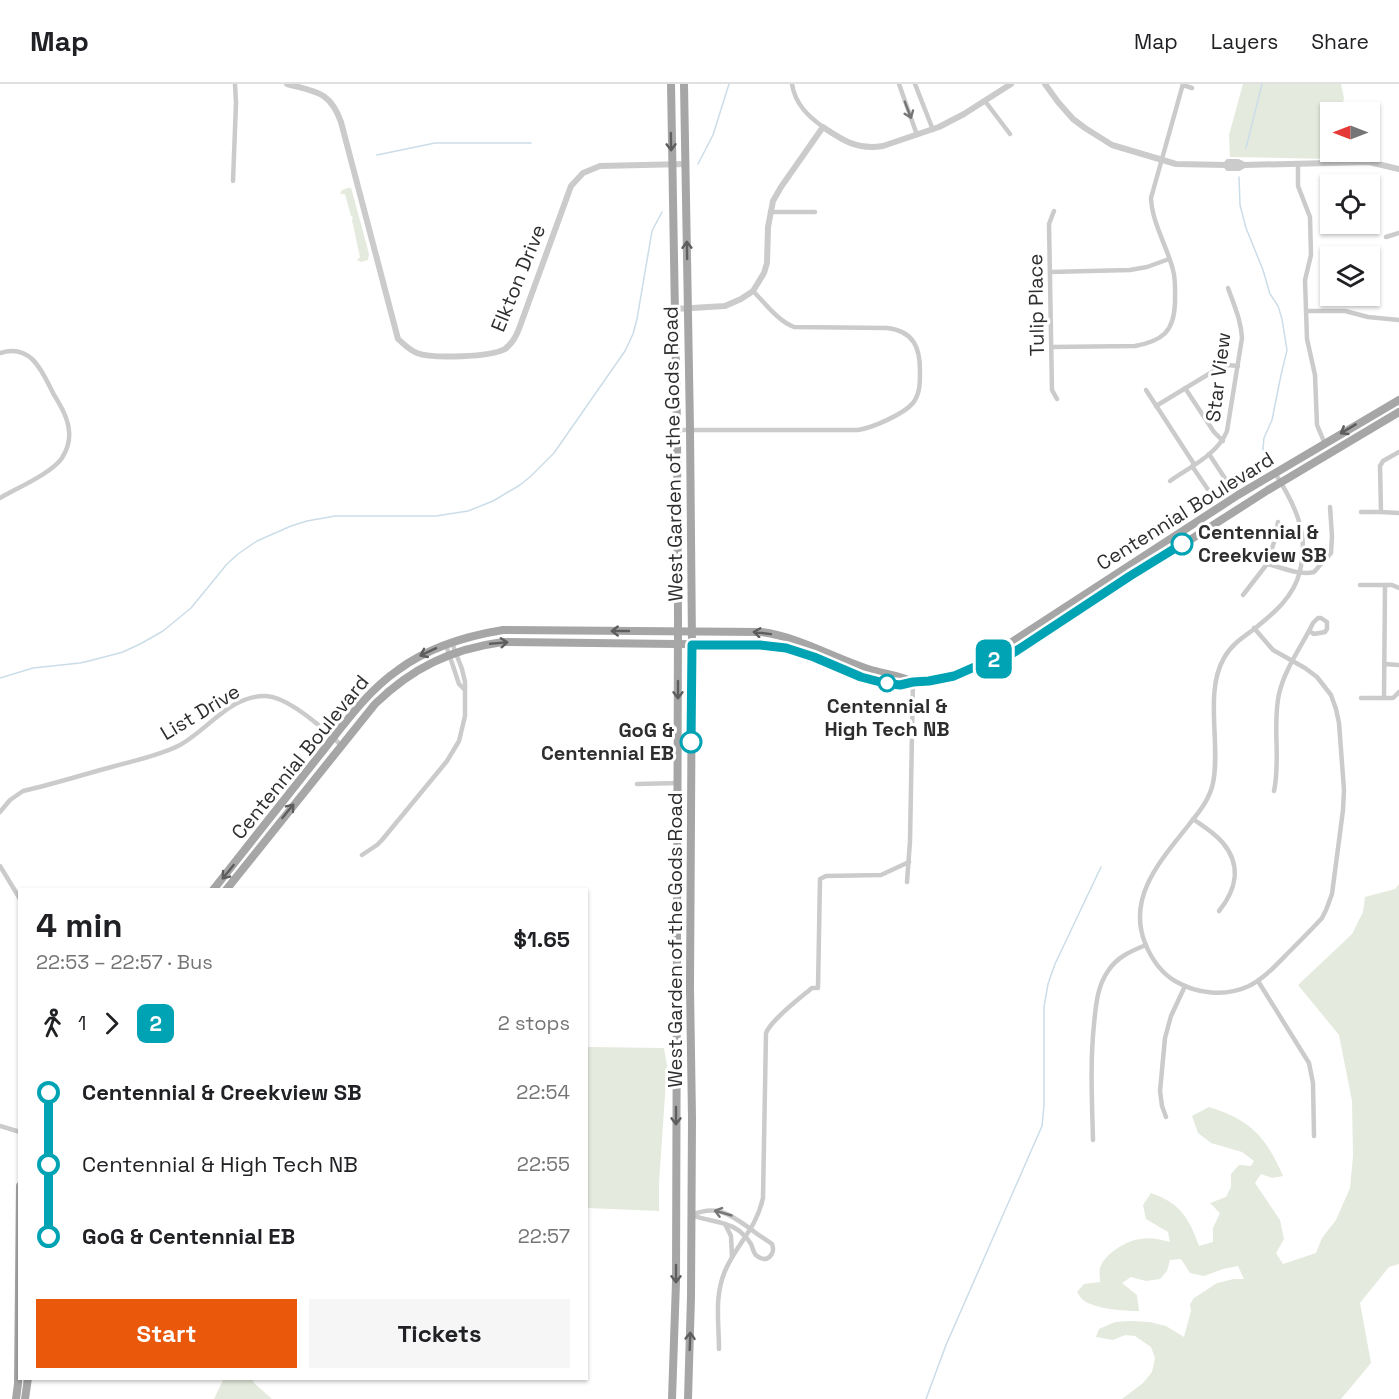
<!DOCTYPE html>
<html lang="en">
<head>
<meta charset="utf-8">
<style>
	:root { --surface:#fff; --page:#f6f6f6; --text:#202124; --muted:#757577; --line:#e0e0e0; --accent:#ea580c }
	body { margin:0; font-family:"Space Grotesk",sans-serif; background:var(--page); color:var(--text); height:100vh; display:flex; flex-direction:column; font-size:22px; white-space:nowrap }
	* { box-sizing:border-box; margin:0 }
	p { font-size:20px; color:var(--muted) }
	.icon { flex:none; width:33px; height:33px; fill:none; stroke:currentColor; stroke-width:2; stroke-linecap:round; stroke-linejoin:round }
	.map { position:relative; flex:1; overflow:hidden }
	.panel { position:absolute; left:18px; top:804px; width:570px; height:492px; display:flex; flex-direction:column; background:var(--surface); border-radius:0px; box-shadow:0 2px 4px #0004 }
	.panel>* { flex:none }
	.badge { padding:0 12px; border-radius:9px; font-size:21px; line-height:39px }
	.needle { width:39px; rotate:270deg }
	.controls { position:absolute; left:1320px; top:18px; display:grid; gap:12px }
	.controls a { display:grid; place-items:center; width:60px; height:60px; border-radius:0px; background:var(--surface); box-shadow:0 2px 4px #0004; font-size:30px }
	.map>.badge { position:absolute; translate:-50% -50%; box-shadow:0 0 0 3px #fff }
	.legs { display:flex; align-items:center; gap:9px; height:66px; padding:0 18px; font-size:20px }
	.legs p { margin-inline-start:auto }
	.head { display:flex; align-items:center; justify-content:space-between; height:102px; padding:0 18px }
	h1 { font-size:33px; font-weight:700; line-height:45px }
	.action { display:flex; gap:12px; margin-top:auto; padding:12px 18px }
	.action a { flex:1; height:69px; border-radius:0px; background:var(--accent); color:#fff; font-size:24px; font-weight:700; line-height:69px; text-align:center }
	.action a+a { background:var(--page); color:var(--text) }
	ul { padding:0 18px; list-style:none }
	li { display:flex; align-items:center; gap:21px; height:72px; font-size:22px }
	li i { display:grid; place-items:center; width:9px; height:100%; margin:0 8px; background:currentColor }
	li i::after { content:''; width:15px; height:15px; margin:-8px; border:4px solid; border-radius:50%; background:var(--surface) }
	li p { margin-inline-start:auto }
	li:first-child i { background:linear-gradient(#0000 50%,currentColor 0) }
	li:last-child i { background:linear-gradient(currentColor 50%,#0000 0) }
	header { display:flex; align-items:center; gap:36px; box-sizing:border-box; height:84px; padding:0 30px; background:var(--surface); border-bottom:2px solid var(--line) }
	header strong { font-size:28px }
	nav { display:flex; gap:33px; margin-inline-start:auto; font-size:21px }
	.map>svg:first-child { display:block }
</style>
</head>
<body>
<header>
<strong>Map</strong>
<nav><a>Map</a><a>Layers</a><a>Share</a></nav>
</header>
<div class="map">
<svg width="1399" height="1315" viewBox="0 0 1399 1315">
	<rect width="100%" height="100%" fill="#fff"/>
	<g fill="#e4eadd">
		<path d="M1243 0H1341L1344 14 1341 28H1330L1331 75 1230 73 1229 51Z"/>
		<path d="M348 104H351L352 107 369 170 368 176 361 178 357 176 360 173 352 136 353 133 351 132 345 110H340L342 106Z"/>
		<path d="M1399 800V1180L1389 1183 1360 1219 1371 1279 1341 1315H1122L1143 1299 1152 1288 1155 1274 1151 1263 1135 1252 1125 1251 1113 1256 1096 1253 1099 1245 1115 1238 1130 1237 1150 1238 1166 1242 1184 1253 1191 1227 1190 1220 1194 1214 1217 1199 1234 1195H1244L1238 1182 1223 1185 1204 1192 1190 1189 1181 1175 1170 1176 1167 1187 1160 1195 1146 1197 1131 1193 1122 1199 1137 1211 1139 1227C1125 1227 1094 1225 1083 1216 1081 1214 1079 1211 1077 1208L1084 1200 1100 1198C1100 1194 1099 1188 1100 1184 1104 1170 1127 1156 1141 1155 1151 1153 1161 1156 1170 1158L1168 1148 1146 1135 1143 1121 1151 1109C1180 1119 1189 1134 1199 1162L1213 1158V1144L1220 1129 1210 1119 1226 1113 1231 1103V1090L1239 1081 1251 1082 1254 1077 1242 1068 1211 1059 1198 1049 1192 1032 1209 1023C1251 1036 1266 1053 1283 1092L1272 1094 1261 1090 1255 1099 1280 1136 1284 1155 1276 1169 1283 1180 1316 1169 1322 1154 1336 1136 1350 1104 1353 1072 1352 1017 1339 951 1298 901 1352 850 1363 828 1365 813 1395 805Z"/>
		<path d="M587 963 664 964 667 982 659 1099V1127L587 1124Z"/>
		<path d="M224 1294 252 1295 254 1299 272 1315H214Z"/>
	</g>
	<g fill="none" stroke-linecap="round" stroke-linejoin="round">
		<g stroke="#cbdde8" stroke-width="1.5">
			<path d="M1246 64 1262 0"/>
			<path d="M377 71 435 59H531"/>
			<path d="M698 80 713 51 729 0"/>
			<path d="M1239 93 1240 121 1246 144 1263 186 1270 210 1278 222 1282 235 1287 266 1281 291 1272 336 1264 354 1263 364 1264 376"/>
			<path d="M0 594 33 584 80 579 93 576 123 568 142 559 163 547 191 524 227 480 238 470 257 457 291 442 307 437 335 432H436L468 427 493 417 520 401 531 392 554 369 625 267 633 250 637 235 652 147 662 128"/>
			<path d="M926 1315 946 1261 1042 1042 1044 1021V923L1048 900 1055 880 1101 783"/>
		</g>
		<g stroke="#cbcbcb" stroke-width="4.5">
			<path d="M792 0C795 20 808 32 823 43"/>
			<path d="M899 0 917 51"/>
			<path d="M915 0 933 46"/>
			<path d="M1183 1 1192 4"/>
			<path d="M985 17 1010 50"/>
			<path d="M1298 81V102L1310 133 1311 171 1305 196 1307 255 1315 291 1317 341 1325 360"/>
			<path d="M233 97 236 19 235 0"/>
			<path d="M1054 127 1049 140 1052 306 1057 315"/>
			<path d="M770 128H815"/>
			<path d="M1386 153 1399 149"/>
			<path d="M1050 188 1130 186 1147 183 1169 175"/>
			<path d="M1306 227H1345L1368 233 1399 236"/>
			<path d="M1052 263 1135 262C1162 257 1174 248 1175 219 1175 208 1176 197 1173 186 1167 162 1152 139 1151 114L1183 0"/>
			<path d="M0 269C31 259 42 287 53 309 60 321 68 333 69 347 70 356 67 366 62 374 52 389 17 404 0 414"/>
			<path d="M1185 304 1214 348 1223 357"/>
			<path d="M1146 306 1194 380"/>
			<path d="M1156 322 1217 285 1228 281 1238 282"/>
			<path d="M677 346H858C872 344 904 330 913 319 920 310 920 299 920 287 920 264 914 247 887 244L794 243C778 237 765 219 753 207"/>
			<path d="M1399 368 1383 377 1380 382 1381 428 1399 429"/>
			<path d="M1209 370 1228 399"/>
			<path d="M1192 382 1211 410"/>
			<path d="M1170 397C1190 383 1218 370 1227 347L1242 254C1241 236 1234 221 1228 204"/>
			<path d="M1361 428H1381"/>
			<path d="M1267 480C1281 483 1300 492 1314 488L1331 469 1332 452 1330 423"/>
			<path d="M1360 501H1392L1399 504"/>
			<path d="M1385 501 1384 614H1393L1399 608"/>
			<path d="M1243 511 1267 480 1275 455 1278 438"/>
			<path d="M1254 544 1273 566 1305 584 1317 593 1331 611 1336 625 1339 639 1344 706 1343 726 1332 810 1326 826 1322 834C1312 845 1301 856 1290 867 1278 879 1265 894 1249 902 1225 913 1197 910 1175 897 1160 888 1151 874 1145 859 1126 811 1164 773 1191 738 1200 727 1210 714 1213 699 1221 661 1204 608 1224 574 1231 561 1242 554 1253 546 1273 530 1294 513 1300 487 1310 450 1294 419 1275 389"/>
			<path d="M446 561 459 600 464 605"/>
			<path d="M1384 580 1399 581"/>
			<path d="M1361 614H1384"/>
			<path d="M637 700 678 699"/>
			<path d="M1274 707C1281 675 1272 641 1279 610 1285 584 1302 562 1313 539L1318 534H1321L1327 538V545L1325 548 1314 550 1309 547"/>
			<path d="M0 728 10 716 23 707C54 700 85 690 115 682 137 676 161 671 180 661 209 645 230 611 266 612 289 613 324 645 341 661"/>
			<path d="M1193 735C1203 742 1215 749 1223 759 1242 782 1236 806 1219 827"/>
			<path d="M362 771 377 761 382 756 447 677 459 657 465 632V598L462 585 452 559"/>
			<path d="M0 782 20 815"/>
			<path d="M907 798 910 757 913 598"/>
			<path d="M1258 897 1309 979 1313 999 1314 1052"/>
			<path d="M1166 1033 1162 1022 1160 1007 1165 954 1171 932 1185 902"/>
			<path d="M0 1042 20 1048"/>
			<path d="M1093 1056C1092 1017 1090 979 1094 940 1096 921 1097 903 1108 887 1117 873 1131 867 1146 861"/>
			<path d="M692 1131C718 1120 731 1131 752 1146 758 1151 765 1155 772 1160 776 1170 767 1180 757 1172 753 1169 753 1164 751 1160 745 1150 736 1143 725 1140"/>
			<path d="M692 1131C703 1136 714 1136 725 1140L731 1152 732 1173"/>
			<path d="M719 1265C719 1239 714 1213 725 1187 737 1159 756 1146 763 1114L766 949C771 936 800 914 812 904H818L820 795 826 792 881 791 909 778"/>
		</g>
		<g stroke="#cbcbcb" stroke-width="6">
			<path d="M287 0C316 8 330 7 341 38L398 255C404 260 409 266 417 269 432 275 491 273 505 265 513 259 517 251 520 242L571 102 583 89 600 82 686 80"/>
			<path d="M1045 0 1058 18 1073 35 1085 44 1112 61 1176 80 1226 81 1228 84H1239L1244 81 1369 78 1399 85"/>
			<path d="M1226 81 1228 78H1238L1244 81"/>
			<path d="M675 225 725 222 741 215 753 207 764 189 767 179 768 143 773 117 781 103 823 43C844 57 857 66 883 62L939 43 964 30 1011 0"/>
		</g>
		<g stroke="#a6a6a6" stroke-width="8">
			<path d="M671 0 677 346 678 536 676 1198 672 1315"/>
			<path d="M684 0 690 345 692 561 690 904 692 1034 691 1213 688 1315"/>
			<path d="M995 575 1004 563 1238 411 1399 316"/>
			<path d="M213 806C248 761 283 717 318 673 342 643 366 608 398 586 429 563 466 552 503 546L761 548C799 553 831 573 868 585 883 590 899 591 913 598"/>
			<path d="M226 806 375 620C412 584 451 565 503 558L760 561C778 562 796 567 813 573 837 582 874 603 900 601 904 601 909 599 913 598 927 596 940 596 954 592 973 586 990 576 1010 571L1268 406 1399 328"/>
			<path d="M16 1315 18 1300 20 1102"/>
			<path d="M25 1315 28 1294"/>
		</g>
	</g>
	<defs><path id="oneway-shaft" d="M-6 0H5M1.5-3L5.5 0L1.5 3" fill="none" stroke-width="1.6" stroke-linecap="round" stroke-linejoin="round" transform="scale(1.5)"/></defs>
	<g stroke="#757575">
		<use href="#oneway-shaft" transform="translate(908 26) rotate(69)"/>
		<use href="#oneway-shaft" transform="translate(723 1129) rotate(-164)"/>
	</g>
	<g stroke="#5e5e5e">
		<use href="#oneway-shaft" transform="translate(671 58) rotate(89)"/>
		<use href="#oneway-shaft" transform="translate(687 166) rotate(-91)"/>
		<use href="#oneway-shaft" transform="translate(1348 345) rotate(149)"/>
		<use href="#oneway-shaft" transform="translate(620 547) rotate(-180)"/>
		<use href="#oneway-shaft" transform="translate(762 549) rotate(-173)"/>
		<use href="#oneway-shaft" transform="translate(499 559) rotate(-5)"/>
		<use href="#oneway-shaft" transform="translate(428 568) rotate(155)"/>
		<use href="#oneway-shaft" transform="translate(678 606) rotate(90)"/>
		<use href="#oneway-shaft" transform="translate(288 727) rotate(-51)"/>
		<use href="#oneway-shaft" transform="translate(228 788) rotate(129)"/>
		<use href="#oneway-shaft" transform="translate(676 1032) rotate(90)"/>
		<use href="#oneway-shaft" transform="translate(676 1190) rotate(90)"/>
		<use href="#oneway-shaft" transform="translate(690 1257) rotate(-88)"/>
	</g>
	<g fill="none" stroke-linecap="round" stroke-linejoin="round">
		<g stroke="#fff" stroke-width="14">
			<path id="line-1" d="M691 658 692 561H760L786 564 814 573 861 593 884 599 900 601 913 598 929 597 954 592 995 574 1010 571 1130 492 1182 460"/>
		</g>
		<use href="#line-1" stroke="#00a3b4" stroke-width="9"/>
	</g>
	<g fill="#fff" stroke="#00a3b4" stroke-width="3">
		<circle cx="1182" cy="460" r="10"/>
		<circle cx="887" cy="599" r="8"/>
		<circle cx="691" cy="658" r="10"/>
	</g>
	<g text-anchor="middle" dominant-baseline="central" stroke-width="6" stroke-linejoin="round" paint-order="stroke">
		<g font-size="20" fill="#2e2e2e" stroke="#fff">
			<text transform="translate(518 194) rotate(-68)">Elkton Drive</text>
			<text transform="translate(1036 221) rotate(-91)">Tulip Place</text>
			<text transform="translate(1218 293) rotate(-83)">Star View</text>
			<text transform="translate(673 370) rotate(-91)">West Garden of the Gods Road</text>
			<text transform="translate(1185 427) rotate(-32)">Centennial Boulevard</text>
			<text transform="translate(200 628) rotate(-31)">List Drive</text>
			<text transform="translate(300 673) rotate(-51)">Centennial Boulevard</text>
			<text transform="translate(675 856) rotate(-90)">West Garden of the Gods Road</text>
		</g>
		<g font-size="20" font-weight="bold" fill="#2e2e2e" stroke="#fff" text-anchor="start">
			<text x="1198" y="448">Centennial &amp;<tspan x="1198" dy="23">Creekview SB</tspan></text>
			<text x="887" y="622" text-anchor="middle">Centennial &amp;<tspan x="887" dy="23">High Tech NB</tspan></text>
			<text x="674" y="646" text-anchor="end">GoG &amp;<tspan x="674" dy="23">Centennial EB</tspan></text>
		</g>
	</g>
</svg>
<div class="controls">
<a><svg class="needle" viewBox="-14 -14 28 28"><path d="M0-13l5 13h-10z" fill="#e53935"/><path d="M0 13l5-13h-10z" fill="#757577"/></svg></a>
<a><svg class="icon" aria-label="locate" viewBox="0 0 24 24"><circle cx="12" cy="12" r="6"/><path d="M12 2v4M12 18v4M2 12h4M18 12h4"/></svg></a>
<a><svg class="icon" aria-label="layers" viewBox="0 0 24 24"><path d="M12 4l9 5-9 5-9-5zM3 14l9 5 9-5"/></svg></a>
</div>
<b class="badge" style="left:994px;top:575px;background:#00a3b4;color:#fff">2</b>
<section class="panel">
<div class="head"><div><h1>4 min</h1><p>22:53 – 22:57 · Bus</p></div><b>$1.65</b></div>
<div class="legs"><svg class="icon" aria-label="walk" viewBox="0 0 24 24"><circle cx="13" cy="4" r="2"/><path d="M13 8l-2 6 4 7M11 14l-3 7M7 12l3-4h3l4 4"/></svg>1<svg class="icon" aria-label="forward" viewBox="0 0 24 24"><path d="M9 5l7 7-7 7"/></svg><b class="badge" style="background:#00a3b4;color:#fff">2</b><p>2 stops</p></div>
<ul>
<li><i style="color:#00a3b4"></i><b>Centennial &amp; Creekview SB</b><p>22:54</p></li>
<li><i style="color:#00a3b4"></i><span>Centennial &amp; High Tech NB</span><p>22:55</p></li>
<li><i style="color:#00a3b4"></i><b>GoG &amp; Centennial EB</b><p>22:57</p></li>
</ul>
<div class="action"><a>Start</a><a>Tickets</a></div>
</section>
</div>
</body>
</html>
